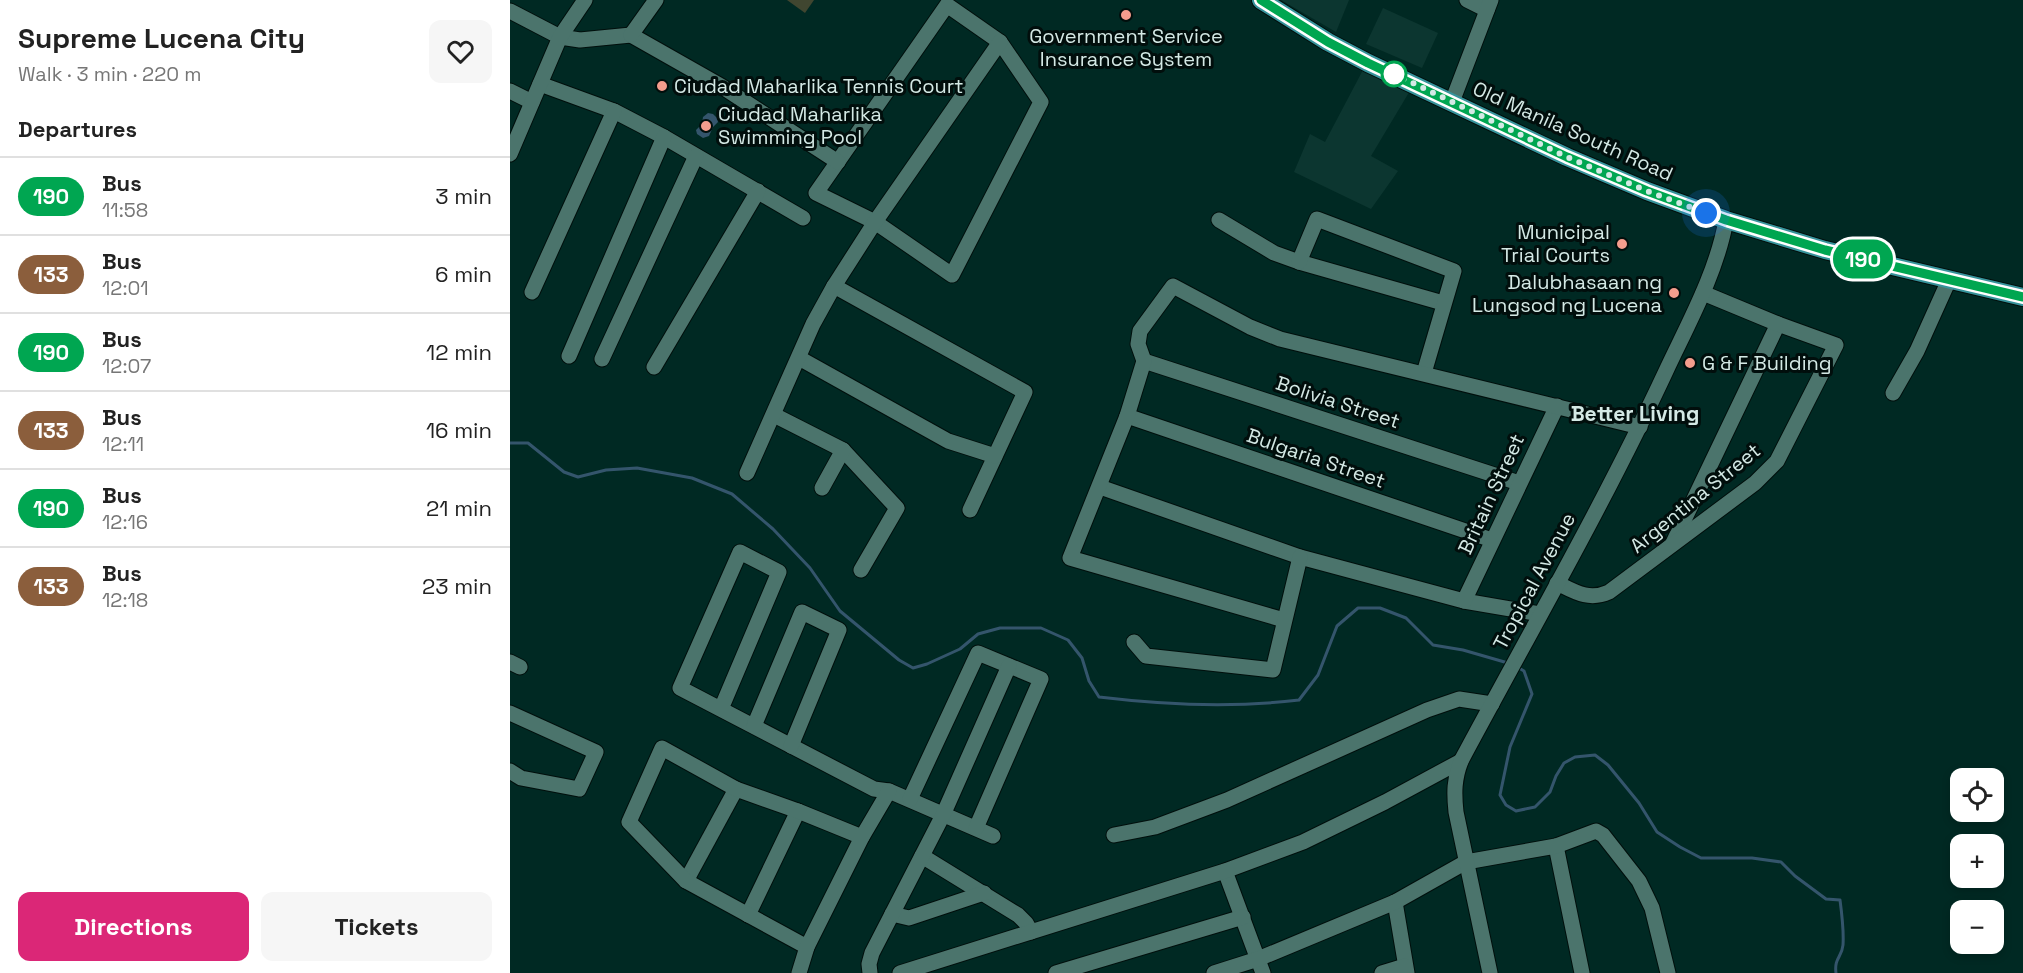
<!DOCTYPE html>
<html lang="en">
<head>
<meta charset="utf-8">
<style>
	:root { --surface:#fff; --page:#f6f6f6; --text:#222; --muted:#767676; --line:#e0e0e0; --accent:#db2777 }
	body { margin:0; font-family:"Space Grotesk",sans-serif; background:var(--page); color:var(--text); height:100vh; display:flex; flex-direction:column; font-size:22px; white-space:nowrap }
	* { box-sizing:border-box; margin:0 }
	p { font-size:20px; color:var(--muted) }
	.icon { flex:none; width:33px; height:33px; fill:none; stroke:currentColor; stroke-width:2; stroke-linecap:round; stroke-linejoin:round }
	.map { position:relative; flex:1; overflow:hidden }
	.side { display:flex; flex-direction:column; background:var(--surface); width:510px }
	.side>* { flex:none }
	.badge { padding:0 12px; border-radius:20px; font-size:21px; line-height:39px }
	.buttons { position:absolute; left:1440px; top:768px; display:grid; gap:12px }
	.buttons a { display:grid; place-items:center; width:54px; height:54px; border-radius:12px; background:var(--surface); box-shadow:0 3px 9px #0003; font-size:30px }
	.you { position:absolute; width:30px; height:30px; margin:-15px; border:4px solid #fff; border-radius:50%; background:#1a73e8; box-shadow:0 0 0 9px #1a73e833 }
	.map>.badge { position:absolute; translate:-50% -50%; box-shadow:0 0 0 3px #fff }
	h2 { padding:0 18px; font-size:22px; line-height:54px }
	.round { display:grid; place-items:center; flex:none; width:63px; height:63px; border-radius:12px; background:var(--page) }
	.head { display:flex; align-items:center; justify-content:space-between; height:102px; padding:0 18px }
	h1 { font-size:28px; font-weight:600; line-height:45px }
	.button { display:flex; gap:12px; margin-top:auto; padding:12px 18px }
	.button a { flex:1; height:69px; border-radius:12px; background:var(--accent); color:#fff; font-size:24px; font-weight:600; line-height:69px; text-align:center }
	.button a+a { background:var(--page); color:var(--text) }
	ul { padding:0; list-style:none }
	li { display:flex; align-items:center; gap:18px; height:78px; padding:0 18px; border-top:2px solid var(--line) }
	li div { flex:1 }
	li b { display:block; font-size:22px }
	li em { font-style:normal }
	li .badge { min-width:66px; font-weight:700; text-align:center }
	main { display:flex; flex:1; min-height:0 }
	.map>svg:first-child { display:block }
</style>
</head>
<body>
<main>
<section class="side">
<div class="head"><div><h1>Supreme Lucena City</h1><p>Walk · 3 min · 220 m</p></div><a class="round"><svg class="icon" aria-label="heart" viewBox="0 0 24 24"><path d="M12 20l-8-8c-3-5 5-10 8-4 3-6 11-1 8 4z"/></svg></a></div>
<h2>Departures</h2>
<ul>
<li><span class="badge" style="background:#00a651;color:#fff">190</span><div><b>Bus</b><p>11:58</p></div><em>3 min</em></li>
<li><span class="badge" style="background:#8b5e3c;color:#fff">133</span><div><b>Bus</b><p>12:01</p></div><em>6 min</em></li>
<li><span class="badge" style="background:#00a651;color:#fff">190</span><div><b>Bus</b><p>12:07</p></div><em>12 min</em></li>
<li><span class="badge" style="background:#8b5e3c;color:#fff">133</span><div><b>Bus</b><p>12:11</p></div><em>16 min</em></li>
<li><span class="badge" style="background:#00a651;color:#fff">190</span><div><b>Bus</b><p>12:16</p></div><em>21 min</em></li>
<li><span class="badge" style="background:#8b5e3c;color:#fff">133</span><div><b>Bus</b><p>12:18</p></div><em>23 min</em></li>
</ul>
<div class="button"><a>Directions</a><a>Tickets</a></div>
</section>
<div class="map">
<svg width="1513" height="973" viewBox="0 0 1513 973">
	<rect width="100%" height="100%" fill="#002923"/>
	<g fill="#0c3630">
		<path d="M771 0H839L826 32Z"/>
		<path d="M873 8 928 33 912 68 856 44Z"/>
		<path d="M854 68 901 89 861 156 888 171 861 209 784 172 800 134 815 142Z"/>
	</g>
	<path fill="#404630" d="M277 0H304L295 13Z"/>
	<path fill="#34556c" d="M198 113 203 114 207 118 208 122 203 127 199 136 193 138 187 134 186 130 192 124 193 117Z"/>
	<g fill="none" stroke-linecap="round" stroke-linejoin="round">
		<g stroke="#34556c" stroke-width="3">
			<path d="M0 443H18L54 472 68 477 96 470 127 468 182 478 222 494 263 529 300 568 330 611 389 660 403 668 417 664 450 649 468 634 490 628H531L558 640 572 658 579 681 589 697C655 705 723 708 789 700L808 675 827 626 848 608H870L896 618 923 645 953 650 998 663"/>
			<path d="M1007 667 1014 671 1022 694 1000 747 990 795 996 805 1006 811 1025 807 1040 792 1046 776 1054 763 1065 757 1085 755 1098 765 1129 803 1147 832 1170 847 1191 858H1242L1271 862 1285 876 1316 899 1330 900C1332 915 1334 930 1333 945 1332 957 1324 958 1326 973"/>
		</g>
		<g stroke="#000f0c" stroke-width="17">
			<g id="minor">
				<path d="M957 0 977 10"/>
				<path d="M437 5 490 42 531 102 442 275 365 222 306 193Z"/>
				<path d="M0 11 50 37 70 40 121 35"/>
				<path d="M121 35 211 86 328 162"/>
				<path d="M121 35 146 0"/>
				<path d="M30 84 104 111 154 137 293 218"/>
				<path d="M0 91 22 102"/>
				<path d="M942 102 981 0"/>
				<path d="M0 154 50 37 75 0"/>
				<path d="M709 220 764 253 789 262 933 303"/>
				<path d="M789 262 807 219 944 271 914 373"/>
				<path d="M324 286 515 392 460 510"/>
				<path d="M22 292 104 111"/>
				<path d="M59 356 154 137"/>
				<path d="M289 358 438 441 485 456"/>
				<path d="M92 359 186 156"/>
				<path d="M634 361 1009 483"/>
				<path d="M144 367 248 191"/>
				<path d="M1383 393 1407 351 1439 280"/>
				<path d="M264 415 333 450 387 508 351 570"/>
				<path d="M617 416 982 540"/>
				<path d="M237 473 303 324 324 286 365 222 490 42"/>
				<path d="M590 487 790 557 954 601 1030 614"/>
				<path d="M312 488 333 450"/>
				<path d="M1163 543 1268 324"/>
				<path d="M1047 583C1065 592 1079 601 1099 592L1245 483 1267 461 1326 345 1268 324 1193 293"/>
				<path d="M954 601 1047 406"/>
				<path d="M774 620 560 558 617 416 634 361 628 344 630 331 663 286 740 327 770 339 1130 427"/>
				<path d="M624 642 636 656 763 670 790 557"/>
				<path d="M0 662 10 667"/>
				<path d="M211 709 269 572 230 552 170 688 364 789 379 791 483 836"/>
				<path d="M0 713 86 752 69 789 11 778 0 771"/>
				<path d="M244 726 292 612 329 630 281 746"/>
				<path d="M400 799 468 653 531 679 466 828"/>
				<path d="M604 835 645 827 717 800 917 710 949 699 982 704"/>
				<path d="M1046 846 1072 973"/>
				<path d="M412 856 508 915 516 923 521 932"/>
				<path d="M715 871 753 973"/>
				<path d="M176 881 226 789"/>
				<path d="M885 902 897 973"/>
				<path d="M382 914 399 918 474 893"/>
				<path d="M238 915 288 811"/>
				<path d="M297 947 176 881 119 822 152 748 226 789 288 811 352 837"/>
				<path d="M289 973 297 947 352 837 379 791"/>
				<path d="M360 973 359 964 362 953 433 815 499 666"/>
				<path d="M390 973 715 871 793 842 875 802 951 761"/>
				<path d="M546 973 733 917"/>
				<path d="M704 973 748 959 885 902 956 862 1046 846 1086 831 1093 835 1129 881 1142 908 1158 973"/>
				<path d="M872 973 895 966"/>
				<path d="M980 973 946 812C944 793 944 779 951 761 1020 632 1094 504 1156 371 1178 324 1207 272 1216 220"/>
			</g>
		</g>
		<g stroke="#000f0c" stroke-width="20">
			<path id="major" d="M751 0 818 42 858 63 1057 157 1137 191 1216 220 1315 250 1513 297"/>
		</g>
		<use href="#minor" stroke="#4b746c" stroke-width="15"/>
		<use href="#major" stroke="#36939b" stroke-width="18"/>
	</g>
	<g fill="none" stroke-linecap="round" stroke-linejoin="round">
		<g stroke="#fff" stroke-width="14">
			<path id="line" d="M751 0 818 42 858 63 1057 157 1137 191 1216 220 1315 250 1513 297"/>
		</g>
		<use href="#line" stroke="#00a651" stroke-width="9"/>
		<path stroke="#d4e9e5" stroke-width="6" stroke-dasharray="0 10.8" d="M884 74 1057 157 1137 191 1196 213"/>
	</g>
	<g fill="#f49d8d" stroke="#010e0c" stroke-width="2">
		<circle cx="616" cy="15" r="6"/>
		<circle cx="152" cy="86" r="6"/>
		<circle cx="196" cy="126" r="6"/>
		<circle cx="1112" cy="244" r="6"/>
		<circle cx="1164" cy="293" r="6"/>
		<circle cx="1180" cy="363" r="6"/>
	</g>
	<circle fill="#fff" stroke="#00a651" stroke-width="3" cx="884" cy="74" r="12"/>
	<g text-anchor="middle" dominant-baseline="central" stroke-width="6" stroke-linejoin="round" paint-order="stroke">
		<g font-size="20" fill="#d4e9e5" stroke="#010e0c" text-anchor="start">
			<text x="616" y="36" text-anchor="middle">Government Service<tspan x="616" dy="23">Insurance System</tspan></text>
			<text x="164" y="86">Ciudad Maharlika Tennis Court</text>
			<text x="208" y="114">Ciudad Maharlika<tspan x="208" dy="23">Swimming Pool</tspan></text>
			<text x="1100" y="232" text-anchor="end">Municipal<tspan x="1100" dy="23">Trial Courts</tspan></text>
			<text x="1152" y="282" text-anchor="end">Dalubhasaan ng<tspan x="1152" dy="23">Lungsod ng Lucena</tspan></text>
			<text x="1192" y="363">G &amp; F Building</text>
		</g>
		<g font-size="20" fill="#d4e9e5" stroke="#010e0c">
			<text transform="translate(1063 131) rotate(24)">Old Manila South Road</text>
			<text transform="translate(828 402) rotate(18)">Bolivia Street</text>
			<text transform="translate(806 458) rotate(19)">Bulgaria Street</text>
			<text transform="translate(981 494) rotate(-65)">Britain Street</text>
			<text transform="translate(1185 498) rotate(-39)">Argentina Street</text>
			<text transform="translate(1024 581) rotate(-62)">Tropical Avenue</text>
		</g>
		<g font-size="21" font-weight="bold" fill="#d4e9e5" stroke="#010e0c">
			<text x="1125" y="413">Better Living</text>
		</g>
	</g>
</svg>
<div class="buttons">
<a><svg class="icon" aria-label="locate" viewBox="0 0 24 24"><circle cx="12" cy="12" r="6"/><path d="M12 2v4M12 18v4M2 12h4M18 12h4"/></svg></a>
<a>+</a>
<a>−</a>
</div>
<div class="you" style="left:1196px;top:213px"></div>
<b class="badge" style="left:1353px;top:259px;background:#00a651;color:#fff">190</b>
</div>
</main>
</body>
</html>
